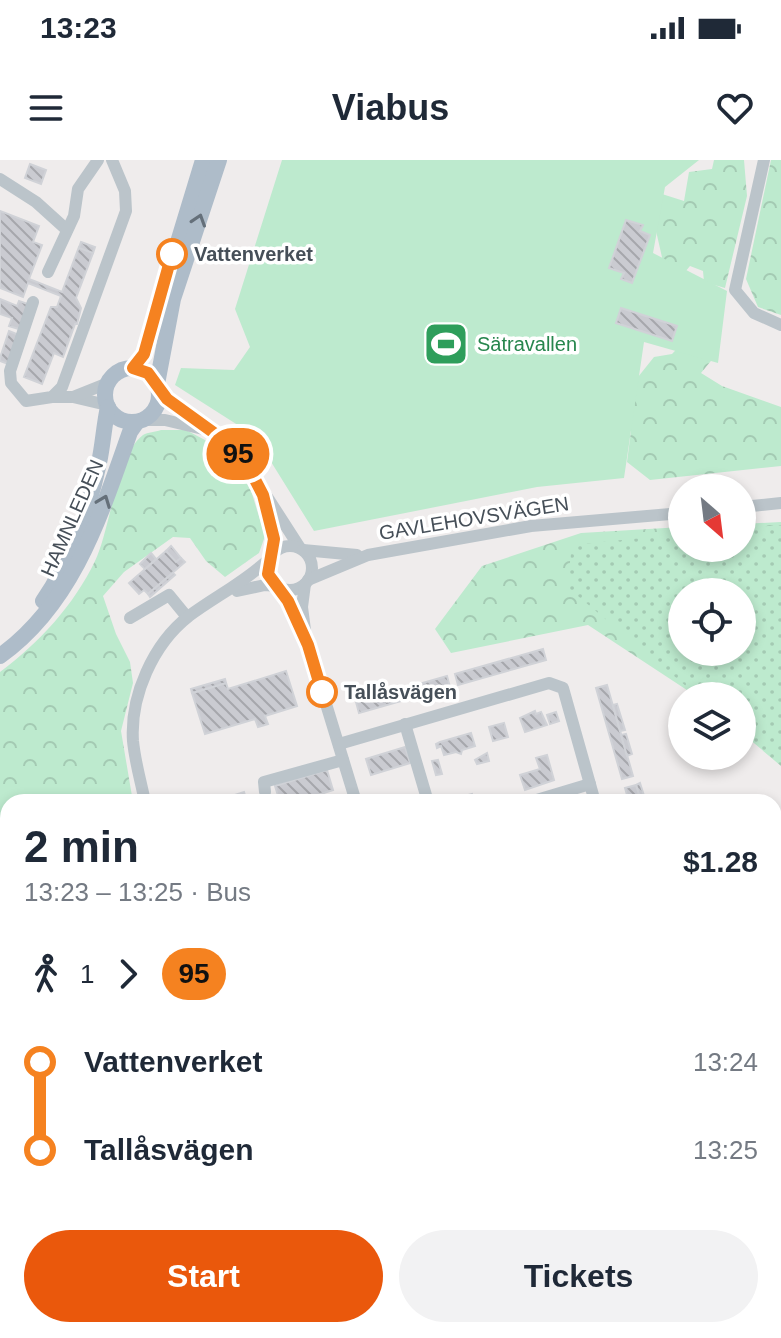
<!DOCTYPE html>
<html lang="en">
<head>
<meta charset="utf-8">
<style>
	:root { --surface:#fff; --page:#f2f2f3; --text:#1f2937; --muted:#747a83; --accent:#ea580c }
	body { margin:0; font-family:Helvetica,sans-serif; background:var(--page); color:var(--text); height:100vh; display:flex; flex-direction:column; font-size:30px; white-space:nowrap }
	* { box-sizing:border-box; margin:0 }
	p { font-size:26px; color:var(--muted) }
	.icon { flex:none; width:44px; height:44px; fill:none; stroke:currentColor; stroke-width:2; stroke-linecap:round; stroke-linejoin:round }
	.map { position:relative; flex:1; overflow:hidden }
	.side { position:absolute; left:0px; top:634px; width:782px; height:544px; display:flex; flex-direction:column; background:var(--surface); border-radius:24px 24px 0 0; box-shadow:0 4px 12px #0003 }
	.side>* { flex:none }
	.badge { padding:0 16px; border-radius:26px; font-size:28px; line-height:52px }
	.needle { width:52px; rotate:152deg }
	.controls { position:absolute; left:668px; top:314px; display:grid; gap:16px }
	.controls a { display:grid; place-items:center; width:88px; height:88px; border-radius:50%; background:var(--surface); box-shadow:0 4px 12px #0003; font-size:40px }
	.map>.badge { position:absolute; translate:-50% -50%; box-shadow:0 0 0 4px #fff }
	.legs { display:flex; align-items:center; gap:12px; height:88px; padding:0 24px; font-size:26px }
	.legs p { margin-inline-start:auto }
	.headline { display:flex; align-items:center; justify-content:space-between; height:136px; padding:0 24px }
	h1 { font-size:44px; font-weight:700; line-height:60px }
	.primary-button { display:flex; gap:16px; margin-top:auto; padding:16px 24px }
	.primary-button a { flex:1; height:92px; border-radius:48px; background:var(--accent); color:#fff; font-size:32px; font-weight:700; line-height:92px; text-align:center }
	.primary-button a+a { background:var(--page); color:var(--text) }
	ul { padding:0 24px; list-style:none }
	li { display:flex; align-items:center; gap:28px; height:88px; font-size:30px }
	li i { display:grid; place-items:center; width:12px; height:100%; margin:0 10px; background:currentColor }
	li i::after { content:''; width:20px; height:20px; margin:-10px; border:6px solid; border-radius:50%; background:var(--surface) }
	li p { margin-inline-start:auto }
	li:first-child i { background:linear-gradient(#0000 50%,currentColor 0) }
	li:last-child i { background:linear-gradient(currentColor 50%,#0000 0) }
	.status { display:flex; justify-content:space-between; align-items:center; height:56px; padding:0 40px; background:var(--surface); direction:ltr }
	.status svg { height:22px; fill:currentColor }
	header { display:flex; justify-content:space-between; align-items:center; height:104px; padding:0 24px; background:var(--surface); font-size:36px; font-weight:700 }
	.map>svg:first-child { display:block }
</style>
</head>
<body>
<div class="status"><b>13:23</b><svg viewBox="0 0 49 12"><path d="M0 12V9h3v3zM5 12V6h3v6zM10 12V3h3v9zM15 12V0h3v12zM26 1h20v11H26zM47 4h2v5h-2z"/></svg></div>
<header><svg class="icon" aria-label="menu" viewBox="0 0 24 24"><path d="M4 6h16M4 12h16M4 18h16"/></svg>Viabus<svg class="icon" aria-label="heart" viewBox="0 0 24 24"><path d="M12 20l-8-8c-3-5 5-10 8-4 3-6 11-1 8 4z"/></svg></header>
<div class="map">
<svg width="781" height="1178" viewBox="0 0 781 1178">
	<defs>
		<pattern id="forest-crowns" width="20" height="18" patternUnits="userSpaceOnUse" patternTransform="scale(2)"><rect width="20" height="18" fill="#bdeace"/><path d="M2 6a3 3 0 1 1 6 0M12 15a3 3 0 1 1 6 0" fill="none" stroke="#a4cab3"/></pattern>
		<pattern id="park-dots" width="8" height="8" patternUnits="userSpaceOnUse" patternTransform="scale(2)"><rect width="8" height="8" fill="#bdeace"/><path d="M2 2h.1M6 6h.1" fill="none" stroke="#a4cab3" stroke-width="1.8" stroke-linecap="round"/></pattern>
		<pattern id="building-back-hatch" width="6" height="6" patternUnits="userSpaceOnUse" patternTransform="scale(2)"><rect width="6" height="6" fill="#cacbd1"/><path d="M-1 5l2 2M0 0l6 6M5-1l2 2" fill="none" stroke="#a6a7ac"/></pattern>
	</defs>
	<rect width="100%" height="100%" fill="#efecec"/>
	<g fill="url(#forest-crowns)" fill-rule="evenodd">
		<path d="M714 0H744L747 36 725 128 704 122 703 111 690 106 685 112 664 106 654 62 662 34 684 41 689 12 712 9Z"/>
		<path d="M771 0H781V155L758 147 746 119Z"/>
		<path d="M691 174 715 196 701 213 722 226 781 247V306L650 320 627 302 631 271 622 268 630 227 654 197 672 194Z"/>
		<path d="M161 270H186L205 280 249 324 265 376 259 393 225 417 206 401 190 378 173 377 124 412 103 436 116 474 130 502 133 523 121 571 133 642H8V742L0 722V512C39 483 74 445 95 401 110 370 117 294 143 275 148 272 155 272 161 270Z"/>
		<path d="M781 362V592L742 536H696L588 465 451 493 435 469 482 406 581 373 682 367V388H742V364ZM682 432H742V492H682Z"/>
		<path d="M491 1170H617L609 1178H513Z"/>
		<path d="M643 1170H764L765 1178H624L622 1176 628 1172 636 1173Z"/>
	</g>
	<path fill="url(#park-dots)" fill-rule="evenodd" d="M781 365V606L742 573V536H698L567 427 572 385 682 374V388H742V368ZM682 432H742V492H682Z"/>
	<path fill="#bdeace" d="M282 0H699L665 27 653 93 727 131 718 203 644 182 624 318 537 327 314 371 255 276 175 225 181 208 234 210 250 187 235 149Z"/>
	<g fill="url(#building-back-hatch)" stroke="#d0d2d7" stroke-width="2">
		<path d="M30 4 46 10 41 24 25 18Z"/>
		<path d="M0 51 39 66 33 82 42 85 29 119 62 132 79 87 93 93 76 138 81 148 77 164H75L63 197 54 193 42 224 24 217 51 147H57L61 136 28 123 23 137 0 128Z"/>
		<path d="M626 60 643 65 640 71 650 75 632 123 621 119 624 113 609 108Z"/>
		<path d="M81 82 95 87 93 93 79 88Z"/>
		<path d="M0 139 17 146 19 141 31 145 22 170 9 166 12 158 0 154Z"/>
		<path d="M621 148 677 166 672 181 616 163Z"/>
		<path d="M9 171 19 175 8 204 0 201V198Z"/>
		<path d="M171 386 181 398 176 402 166 391Z"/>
		<path d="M166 391 176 402 181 398 185 402 148 434 144 430 139 434 129 423Z"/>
		<path d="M151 393 156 399 145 409 140 404Z"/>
		<path d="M173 413 175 415 150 437 148 434Z"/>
		<path d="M543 489 546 500 458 525 455 514Z"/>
		<path d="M286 511 297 546 265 556 268 564 258 567 255 559 205 574 192 533 226 523 228 529Z"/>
		<path d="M447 516 450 527 359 553 356 542Z"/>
		<path d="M225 519 226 523 192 533 191 529Z"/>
		<path d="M607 525 633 616 622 619 596 528Z"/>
		<path d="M617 544 625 570 620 571 613 545Z"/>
		<path d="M535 551 536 554 541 552 547 565 525 572 520 558Z"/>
		<path d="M556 552 559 561 550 564 547 555Z"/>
		<path d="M504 563 508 577 493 581 489 567Z"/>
		<path d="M471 573 475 586 462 590 461 594 456 592 444 595 441 586 437 588 436 584 440 582Z"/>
		<path d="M626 574 632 594 627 596 621 575Z"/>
		<path d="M405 587 410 603 371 615 366 599Z"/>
		<path d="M487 593 489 601 477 604 475 600Z"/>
		<path d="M547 595 554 620 525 630 520 615 540 609 536 598Z"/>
		<path d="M438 600 442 614 436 615 432 601Z"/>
		<path d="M327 610 333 630 296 642H280L275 626Z"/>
		<path d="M640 623 646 642H641L636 625Z"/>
		<path d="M636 625 641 642H629L625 628Z"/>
		<path d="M244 632 247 642H220L219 640Z"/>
		<path d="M472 634 474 642H458L457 638Z"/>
		<path d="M781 681V693L774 695V683Z"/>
		<path d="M781 777V787L774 789V779Z"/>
		<path d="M777 990 778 993 781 992V1028L774 1029V991Z"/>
	</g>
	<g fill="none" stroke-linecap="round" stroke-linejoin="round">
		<g stroke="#bbc4ca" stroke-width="12">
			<path d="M764 0 735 130 754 153 781 165"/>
			<path d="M0 19 36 42 67 70"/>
			<path d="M48 112 74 56 78 29 98 0"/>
			<path d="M33 142 10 211 11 223 26 241 52 237 62 227 126 51 125 31 112 0"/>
			<path d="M159 229 167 239 221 278 242 298 300 388"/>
			<path d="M52 237H73L107 245"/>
			<path d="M73 237 108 223"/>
			<path d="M145 260H165L203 269"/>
			<path d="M266 345 274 379 272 394"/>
			<path d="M742 347 781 343"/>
			<circle cx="290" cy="408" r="22"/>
			<path d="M303 390 357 395"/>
			<path d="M308 420 368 395 531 366 682 353"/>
			<path d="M305 424 302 447 305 470"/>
			<path d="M279 428 308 485 356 642"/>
			<path d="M237 431 265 425 277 426"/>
			<path d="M130 458 169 435 187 457"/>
			<path d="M405 564 428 642"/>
			<path d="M339 584 549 523 563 528 595 642"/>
			<path d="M265 632 264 622 343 600"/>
			<path d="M145 642C141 622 135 602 133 581 130 536 153 484 189 456 216 436 245 422 269 399"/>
			<path d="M530 642 590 624"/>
			<path d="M774 699 781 697"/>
			<path d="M774 802 781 825"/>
			<path d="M774 846 781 859"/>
			<path d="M774 910 781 916"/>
			<path d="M774 944 781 942"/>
			<path d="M774 972 781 971"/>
			<path d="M774 1145 781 1144"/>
			<path d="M254 1170 256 1178"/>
			<path d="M317 1170 320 1178"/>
			<path d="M411 1176 421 1170"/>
		</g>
		<g stroke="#aebcc9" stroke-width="16">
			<circle cx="132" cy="235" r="27"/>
			<path d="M133 208 144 194 203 0"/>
			<path d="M157 224 173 139 219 0"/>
			<path d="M43 441C69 404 90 347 99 303 103 284 104 265 108 247"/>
			<path d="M0 496C74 443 101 354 130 272L137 262"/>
		</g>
		<g stroke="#afb2b6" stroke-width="3">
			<path d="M0 788 8 809"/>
			<path d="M0 809 8 829"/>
			<path d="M0 868 8 887"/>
			<path d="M136 1170 140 1178"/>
			<path d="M168 1170 171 1178"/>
		</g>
	</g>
	<defs><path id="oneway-chevron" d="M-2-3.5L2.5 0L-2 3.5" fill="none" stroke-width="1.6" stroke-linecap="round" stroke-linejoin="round" transform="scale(2)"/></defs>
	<g stroke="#65707a">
		<use href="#oneway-chevron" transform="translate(199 60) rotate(-72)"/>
		<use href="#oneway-chevron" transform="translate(104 341) rotate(-69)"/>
	</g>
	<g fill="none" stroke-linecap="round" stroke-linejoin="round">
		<g stroke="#fff" stroke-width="18">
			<path id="line-1" d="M172 94 144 194 133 208 148 213 167 239 221 278 250 310 263 335 274 379 268 414 288 441 308 485 322 532"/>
		</g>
		<use href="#line-1" stroke="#f58220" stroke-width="12"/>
	</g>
	<defs>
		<g id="stadium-square" transform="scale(2.3)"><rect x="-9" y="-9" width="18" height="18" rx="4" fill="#2e9e5b" stroke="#fff"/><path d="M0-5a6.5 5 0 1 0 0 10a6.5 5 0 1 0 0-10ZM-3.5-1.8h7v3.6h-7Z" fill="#fff"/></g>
	</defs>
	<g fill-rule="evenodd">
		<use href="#stadium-square" x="446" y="184"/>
	</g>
	<g fill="#fff" stroke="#f58220" stroke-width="4">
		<circle cx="172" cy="94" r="14"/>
		<circle cx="322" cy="532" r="14"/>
	</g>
	<g text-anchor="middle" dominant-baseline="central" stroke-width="7" stroke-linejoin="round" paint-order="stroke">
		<g font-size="20" font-weight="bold" fill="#464f58" stroke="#fff" text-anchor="start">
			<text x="194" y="94">Vattenverket</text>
			<text x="344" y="532">Tallåsvägen</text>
		</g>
		<g font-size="20" fill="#27864d" stroke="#fff" text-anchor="start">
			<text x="477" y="184">Sätravallen</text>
		</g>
		<g font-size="20" fill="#464f58" stroke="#fff">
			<text transform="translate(72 358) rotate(-66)">HAMNLEDEN</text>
			<text transform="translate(474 358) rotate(-9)">GAVLEHOVSVÄGEN</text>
		</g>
	</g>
</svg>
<div class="controls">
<a><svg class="needle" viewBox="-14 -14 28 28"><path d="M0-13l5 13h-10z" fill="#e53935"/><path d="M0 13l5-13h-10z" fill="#747a83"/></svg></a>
<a><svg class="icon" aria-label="locate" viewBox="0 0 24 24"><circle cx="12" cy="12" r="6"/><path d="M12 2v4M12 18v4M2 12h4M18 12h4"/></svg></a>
<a><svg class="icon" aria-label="layers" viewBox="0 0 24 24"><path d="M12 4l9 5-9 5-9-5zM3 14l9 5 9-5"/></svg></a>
</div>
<b class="badge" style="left:238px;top:294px;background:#f58220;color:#111">95</b>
<section class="side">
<div class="headline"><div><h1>2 min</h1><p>13:23 – 13:25 · Bus</p></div><b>$1.28</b></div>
<div class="legs"><svg class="icon" aria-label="walk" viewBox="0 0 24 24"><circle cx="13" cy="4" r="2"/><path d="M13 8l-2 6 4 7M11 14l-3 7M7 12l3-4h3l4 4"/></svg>1<svg class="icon" aria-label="forward" viewBox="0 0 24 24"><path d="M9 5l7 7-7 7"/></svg><b class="badge" style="background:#f58220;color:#111">95</b></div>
<ul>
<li><i style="color:#f58220"></i><b>Vattenverket</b><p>13:24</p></li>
<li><i style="color:#f58220"></i><b>Tallåsvägen</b><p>13:25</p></li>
</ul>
<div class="primary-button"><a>Start</a><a>Tickets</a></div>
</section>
</div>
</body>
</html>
